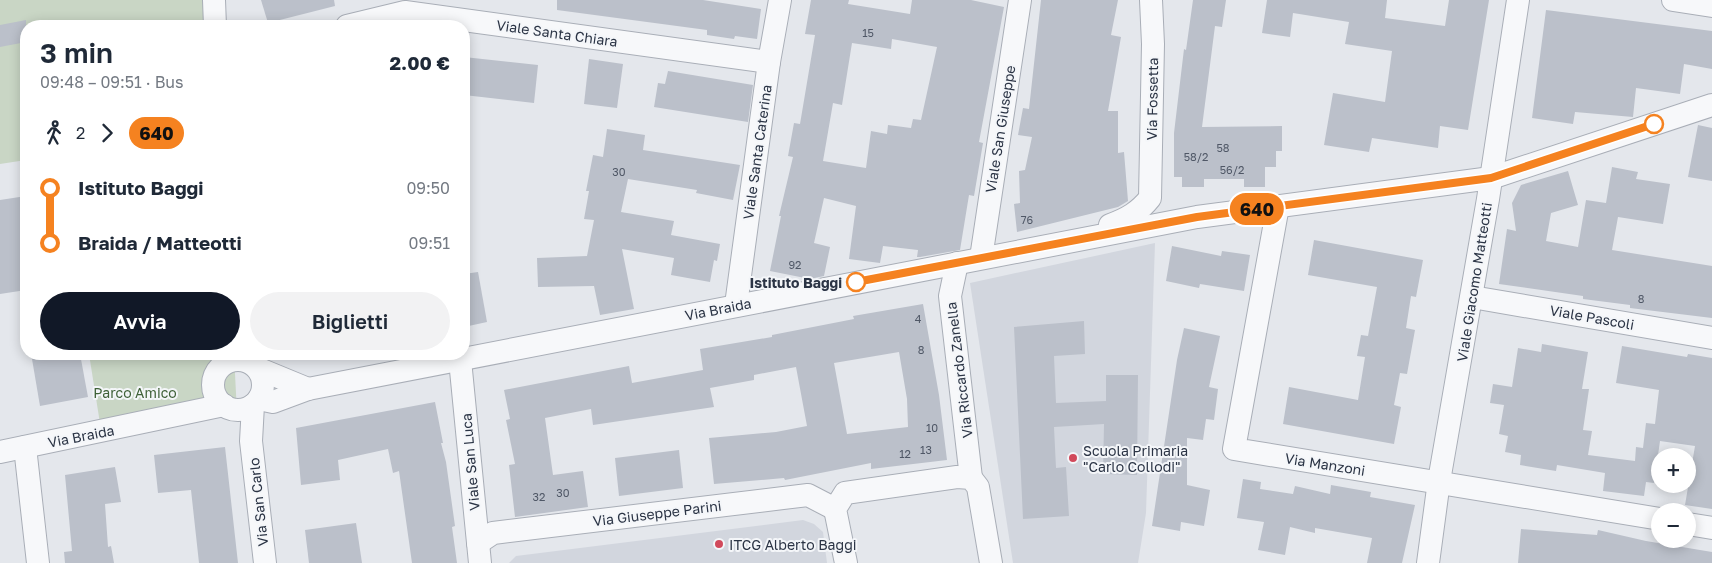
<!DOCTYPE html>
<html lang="it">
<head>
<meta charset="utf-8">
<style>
	:root { --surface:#fff; --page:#f2f2f3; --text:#1f2937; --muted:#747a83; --accent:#111827 }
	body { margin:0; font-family:"Golos Text",sans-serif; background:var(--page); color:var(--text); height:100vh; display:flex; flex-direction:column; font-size:19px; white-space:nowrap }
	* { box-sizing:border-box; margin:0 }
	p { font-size:16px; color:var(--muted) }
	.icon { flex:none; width:28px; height:28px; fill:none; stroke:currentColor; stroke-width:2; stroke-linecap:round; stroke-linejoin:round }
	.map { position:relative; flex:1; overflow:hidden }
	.panel { position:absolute; left:20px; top:20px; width:450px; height:340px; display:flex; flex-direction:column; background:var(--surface); border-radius:20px; box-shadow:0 2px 12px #0003 }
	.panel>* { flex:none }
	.badge { padding:0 10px; border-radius:16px; font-size:18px; line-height:32px }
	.tools { position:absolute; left:1651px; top:448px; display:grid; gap:10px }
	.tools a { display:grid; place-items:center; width:45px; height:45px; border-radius:50%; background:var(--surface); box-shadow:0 2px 12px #0003; font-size:25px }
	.map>.badge { position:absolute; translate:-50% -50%; box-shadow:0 0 0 2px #fff }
	.legs { display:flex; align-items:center; gap:8px; height:55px; padding:0 20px; font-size:16px }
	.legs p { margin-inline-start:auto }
	.head { display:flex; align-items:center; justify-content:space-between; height:85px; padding:0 20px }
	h1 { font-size:28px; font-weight:600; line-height:38px }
	.primary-button { display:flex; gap:10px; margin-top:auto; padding:10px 20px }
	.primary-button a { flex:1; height:58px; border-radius:30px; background:var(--accent); color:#fff; font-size:20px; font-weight:600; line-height:58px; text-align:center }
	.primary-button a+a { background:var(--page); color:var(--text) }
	ul { padding:0 20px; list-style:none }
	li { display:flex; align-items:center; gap:18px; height:55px; font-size:19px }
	li i { display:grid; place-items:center; width:8px; height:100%; margin:0 6px; background:currentColor }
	li i::after { content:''; width:12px; height:12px; margin:-6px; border:4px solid; border-radius:50%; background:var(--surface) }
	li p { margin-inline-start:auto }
	li:first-child i { background:linear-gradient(#0000 50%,currentColor 0) }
	li:last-child i { background:linear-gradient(currentColor 50%,#0000 0) }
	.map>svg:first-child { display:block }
</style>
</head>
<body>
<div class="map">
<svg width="1712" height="563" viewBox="0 0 1712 563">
	<rect width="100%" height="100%" fill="#e4e7ec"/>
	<g fill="#d2d6de">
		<path d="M1155 243 1146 513 1138 563H1013L970 283Z"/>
		<path d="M803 520 814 524 823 532 827 563H509L516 556Z"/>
	</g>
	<g fill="#c9d6c5">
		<path d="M0 0H216L218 26H26V160L0 164Z"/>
		<path d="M89 354H234L237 413 102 436Z"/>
	</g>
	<g fill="#bbc0ca" fill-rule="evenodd">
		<path d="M261 0H334L335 6 268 23Z"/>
		<path d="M557 0H703L761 9 757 39 735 36 734 39 707 35V30L557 10Z"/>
		<path d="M811 0H849L848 4 910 14 912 0H971L1004 7 979 142 983 143 974 196 969 195 960 250 920 257H917L918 250 883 246 880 263 849 259 856 206 824 198 814 243 830 247 824 276 810 279 770 271 781 216H779L793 157 788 156 794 123 800 124 815 35 805 34ZM892 39 937 47 921 120 913 119 911 128 888 125 887 134 871 131 866 168 823 161 833 103 842 105 852 43 891 49Z"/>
		<path d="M1041 0H1118L1111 35 1121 37 1108 111H1118V153L1124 152 1128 201 1118 207 1017 232 1014 204 1020 203 1019 171 1025 170 1032 137 1018 135 1023 108 1029 109Z"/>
		<path d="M1193 0H1226L1222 27 1215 26 1202 127 1282 126V151H1276V167H1265V187H1244V179H1204V187H1182V177H1174V133L1184 49 1186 50Z"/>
		<path d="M1267 0H1387L1385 18 1445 26 1449 0H1489L1468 130 1440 126 1438 148 1372 138 1369 152 1324 145 1333 93 1385 102 1392 51 1345 44 1349 22 1293 13 1290 37 1262 33Z"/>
		<path d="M1546 10 1712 31V69L1684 64 1680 94 1636 88 1633 117 1575 112 1573 124 1532 118Z"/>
		<path d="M26 20V42L0 47V25Z"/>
		<path d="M464 57 538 65 534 103 464 95Z"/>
		<path d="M589 59 623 64 617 108 584 104Z"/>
		<path d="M668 71 753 85 748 122 654 107 658 83 665 84Z"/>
		<path d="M1698 125 1712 128V181L1688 177Z"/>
		<path d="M607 129 645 135 643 150 740 165 733 200 696 193 697 190 628 179 621 212 674 221 671 235 720 244 717 261 714 260 710 282 671 275 674 258 622 249 634 309 600 315 594 286 538 287 537 258 587 256 594 220 584 219 589 191H586L593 155 603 157Z"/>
		<path d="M1612 167 1638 172 1636 179 1670 184 1663 224 1618 217 1612 250 1712 266V318L1630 308V305L1583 299V296L1499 284 1507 229 1516 231 1512 203 1521 185 1568 171 1578 205 1551 213 1546 241 1578 247 1586 200 1606 203Z"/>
		<path d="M26 196V290L0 294V200Z"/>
		<path d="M1314 240 1423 260 1416 297 1411 296 1406 328 1415 330 1407 374 1400 373 1394 405 1401 407 1394 444 1283 424 1289 387 1358 400 1365 357 1357 356 1361 335 1368 336 1377 287 1308 275Z"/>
		<path d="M1172 246 1221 256 1222 251 1250 255 1244 291 1200 284 1199 288 1166 281Z"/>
		<path d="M478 272 487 322 464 327V274Z"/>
		<path d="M923 304 939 395 947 460 871 469V463L785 480 784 478 714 484 709 438 776 432 807 426 796 367 754 375V380L710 388 714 407 593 425 591 409 545 418 553 475 583 471 588 507 515 517 509 465 515 464 506 420 510 419 504 390 629 366 632 383 703 370 700 349 772 337V335L854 319 853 316ZM899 352 907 399 908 427 847 434 834 363Z"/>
		<path d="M1084 321 1085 354 1054 356 1056 403 1106 401V375H1138L1137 475 1103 474 1104 424 1054 427 1056 468 1066 467 1069 516 1023 519 1014 327Z"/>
		<path d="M1184 328 1220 336 1209 387 1218 389 1214 420 1206 419 1203 440 1187 438V485L1210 490 1204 526 1181 522 1180 531 1152 526 1177 360Z"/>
		<path d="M1542 344 1588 352 1582 389H1589L1583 430 1592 431 1588 455 1635 461 1636 447 1643 448 1646 423 1655 424 1659 390 1616 383 1622 346 1687 357 1688 354 1712 358V509L1685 505 1695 446 1660 441 1654 483 1646 482 1644 496 1603 491 1605 473 1557 465 1556 471 1520 465 1521 455 1505 452 1508 436 1499 434 1504 405 1490 403 1493 384 1512 387 1518 348 1541 352Z"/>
		<path d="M58 354H80L88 397 40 406 32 359Z"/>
		<path d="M435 402 443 443H441L446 462 455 526 452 527 457 563H412L399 471 393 473 388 449 338 460 340 480 301 485 296 428Z"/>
		<path d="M225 447 238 563H199L191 490 158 493 154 455Z"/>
		<path d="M679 450 683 488 619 496 615 458Z"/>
		<path d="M115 467 121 502 105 504 108 547 111 546 114 563H65L64 552 72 551 65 475Z"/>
		<path d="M1243 479 1261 482 1260 489 1293 494 1295 486 1330 494 1331 485 1371 492 1370 497 1415 505 1402 563H1367L1372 538 1315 528V533L1290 527 1285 555 1258 550 1264 522 1237 518Z"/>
		<path d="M356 523 362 563H309L305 530Z"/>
		<path d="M1521 529 1597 535 1598 530 1646 541 1712 552V563H1518Z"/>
	</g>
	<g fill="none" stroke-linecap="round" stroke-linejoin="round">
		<g stroke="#a9aeb7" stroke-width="24">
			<g id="minor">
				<path d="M214 0 215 26"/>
				<path d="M1673 0 1712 6"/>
				<path d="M347 26 405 12 769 62"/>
				<path d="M1278 206 1234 449 1660 519"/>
				<path d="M1110 225C1127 219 1139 212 1150 198L1153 44 1151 0"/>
				<path d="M981 258 1020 0"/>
				<path d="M957 263 950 296 971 478"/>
				<path d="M1472 297 1712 338"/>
				<path d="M736 305 769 62 780 0"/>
				<path d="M460 360 480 563"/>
				<circle cx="238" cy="385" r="25"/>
				<path d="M257 368 308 389"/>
				<path d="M259 399 273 402 308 389 1197 217 1491 178 1712 105"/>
				<path d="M253 405 251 441 265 563"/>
				<path d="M25 447 38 563"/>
				<path d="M0 452 224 405"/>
				<path d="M1688 524 1712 528"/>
				<path d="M478 543 493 533 808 495 835 509"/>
				<path d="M846 563 835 509 845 493 957 477 971 478 978 487 991 563"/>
				<path d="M1428 563 1439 481 1488 199 1518 0"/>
			</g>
		</g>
		<use href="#minor" stroke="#f7f8fa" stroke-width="22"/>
	</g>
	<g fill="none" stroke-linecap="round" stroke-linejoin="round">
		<g stroke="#fff" stroke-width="11">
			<path id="line-1" d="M856 282 1197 217 1491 178 1654 124"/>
		</g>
		<use href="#line-1" stroke="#f58220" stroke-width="8"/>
	</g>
	<g fill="#fff" stroke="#f58220" stroke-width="2.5">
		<circle cx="1654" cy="124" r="9"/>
		<circle cx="856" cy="282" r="9"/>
	</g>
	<g fill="#d1495b" stroke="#f4f6f9" stroke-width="2">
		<circle cx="1073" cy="458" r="5"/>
		<circle cx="719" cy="544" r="5"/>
	</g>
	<g text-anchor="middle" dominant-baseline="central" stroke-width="4" stroke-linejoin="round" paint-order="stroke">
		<g font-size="11" fill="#4f5766">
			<text x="868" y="32">15</text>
			<text x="1223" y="147">58</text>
			<text x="1196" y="156">58/2</text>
			<text x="1232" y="169">56/2</text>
			<text x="619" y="171">30</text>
			<text x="1027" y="219">76</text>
			<text x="795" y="264">92</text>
			<text x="1641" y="298">8</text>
			<text x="918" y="318">4</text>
			<text x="921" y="349">8</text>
			<text x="932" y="427">10</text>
			<text x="926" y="449">13</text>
			<text x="905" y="453">12</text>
			<text x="563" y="492">30</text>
			<text x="539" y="496">32</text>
		</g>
		<g font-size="14" fill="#2b3445" stroke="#f4f6f9">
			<text transform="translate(557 33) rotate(8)">Viale Santa Chiara</text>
			<text transform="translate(1152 99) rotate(-89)">Via Fossetta</text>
			<text transform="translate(1000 129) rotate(-81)">Viale San Giuseppe</text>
			<text transform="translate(757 152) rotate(-82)">Viale Santa Caterina</text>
			<text transform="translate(1474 282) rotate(-81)">Viale Giacomo Matteotti</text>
			<text transform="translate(718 309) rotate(-11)">Via Braida</text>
			<text transform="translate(1592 317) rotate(10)">Viale Pascoli</text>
			<text transform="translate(959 370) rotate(-97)">Via Riccardo Zanella</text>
			<text transform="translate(81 436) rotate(-11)">Via Braida</text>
			<text transform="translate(470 462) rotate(-95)">Viale San Luca</text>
			<text transform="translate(1325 464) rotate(9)">Via Manzoni</text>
			<text transform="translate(258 502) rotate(-96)">Via San Carlo</text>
			<text transform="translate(657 513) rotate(-7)">Via Giuseppe Parini</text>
		</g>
		<g font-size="14" font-weight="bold" fill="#2b3445" stroke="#f4f6f9" text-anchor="end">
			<text x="842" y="282">Istituto Baggi</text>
		</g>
		<g font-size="14" fill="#3f6138" stroke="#f4f6f9">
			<text x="135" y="392">Parco Amico</text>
		</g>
		<g font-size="14" fill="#2b3445" stroke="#f4f6f9" text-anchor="start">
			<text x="1083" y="450">Scuola Primaria<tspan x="1083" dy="16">"Carlo Collodi"</tspan></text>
			<text x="729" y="544">ITCG Alberto Baggi</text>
		</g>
	</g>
</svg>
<div class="tools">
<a>+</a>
<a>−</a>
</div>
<b class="badge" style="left:1257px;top:209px;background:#f58220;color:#111">640</b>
<section class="panel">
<div class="head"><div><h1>3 min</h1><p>09:48 – 09:51 · Bus</p></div><b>2.00 €</b></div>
<div class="legs"><svg class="icon" aria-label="walk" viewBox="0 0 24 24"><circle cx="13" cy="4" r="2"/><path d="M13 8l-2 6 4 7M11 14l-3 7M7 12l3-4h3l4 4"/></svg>2<svg class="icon" aria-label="forward" viewBox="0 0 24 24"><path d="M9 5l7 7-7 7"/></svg><b class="badge" style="background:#f58220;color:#111">640</b></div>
<ul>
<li><i style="color:#f58220"></i><b>Istituto Baggi</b><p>09:50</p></li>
<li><i style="color:#f58220"></i><b>Braida / Matteotti</b><p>09:51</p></li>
</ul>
<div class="primary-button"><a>Avvia</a><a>Biglietti</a></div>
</section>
</div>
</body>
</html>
